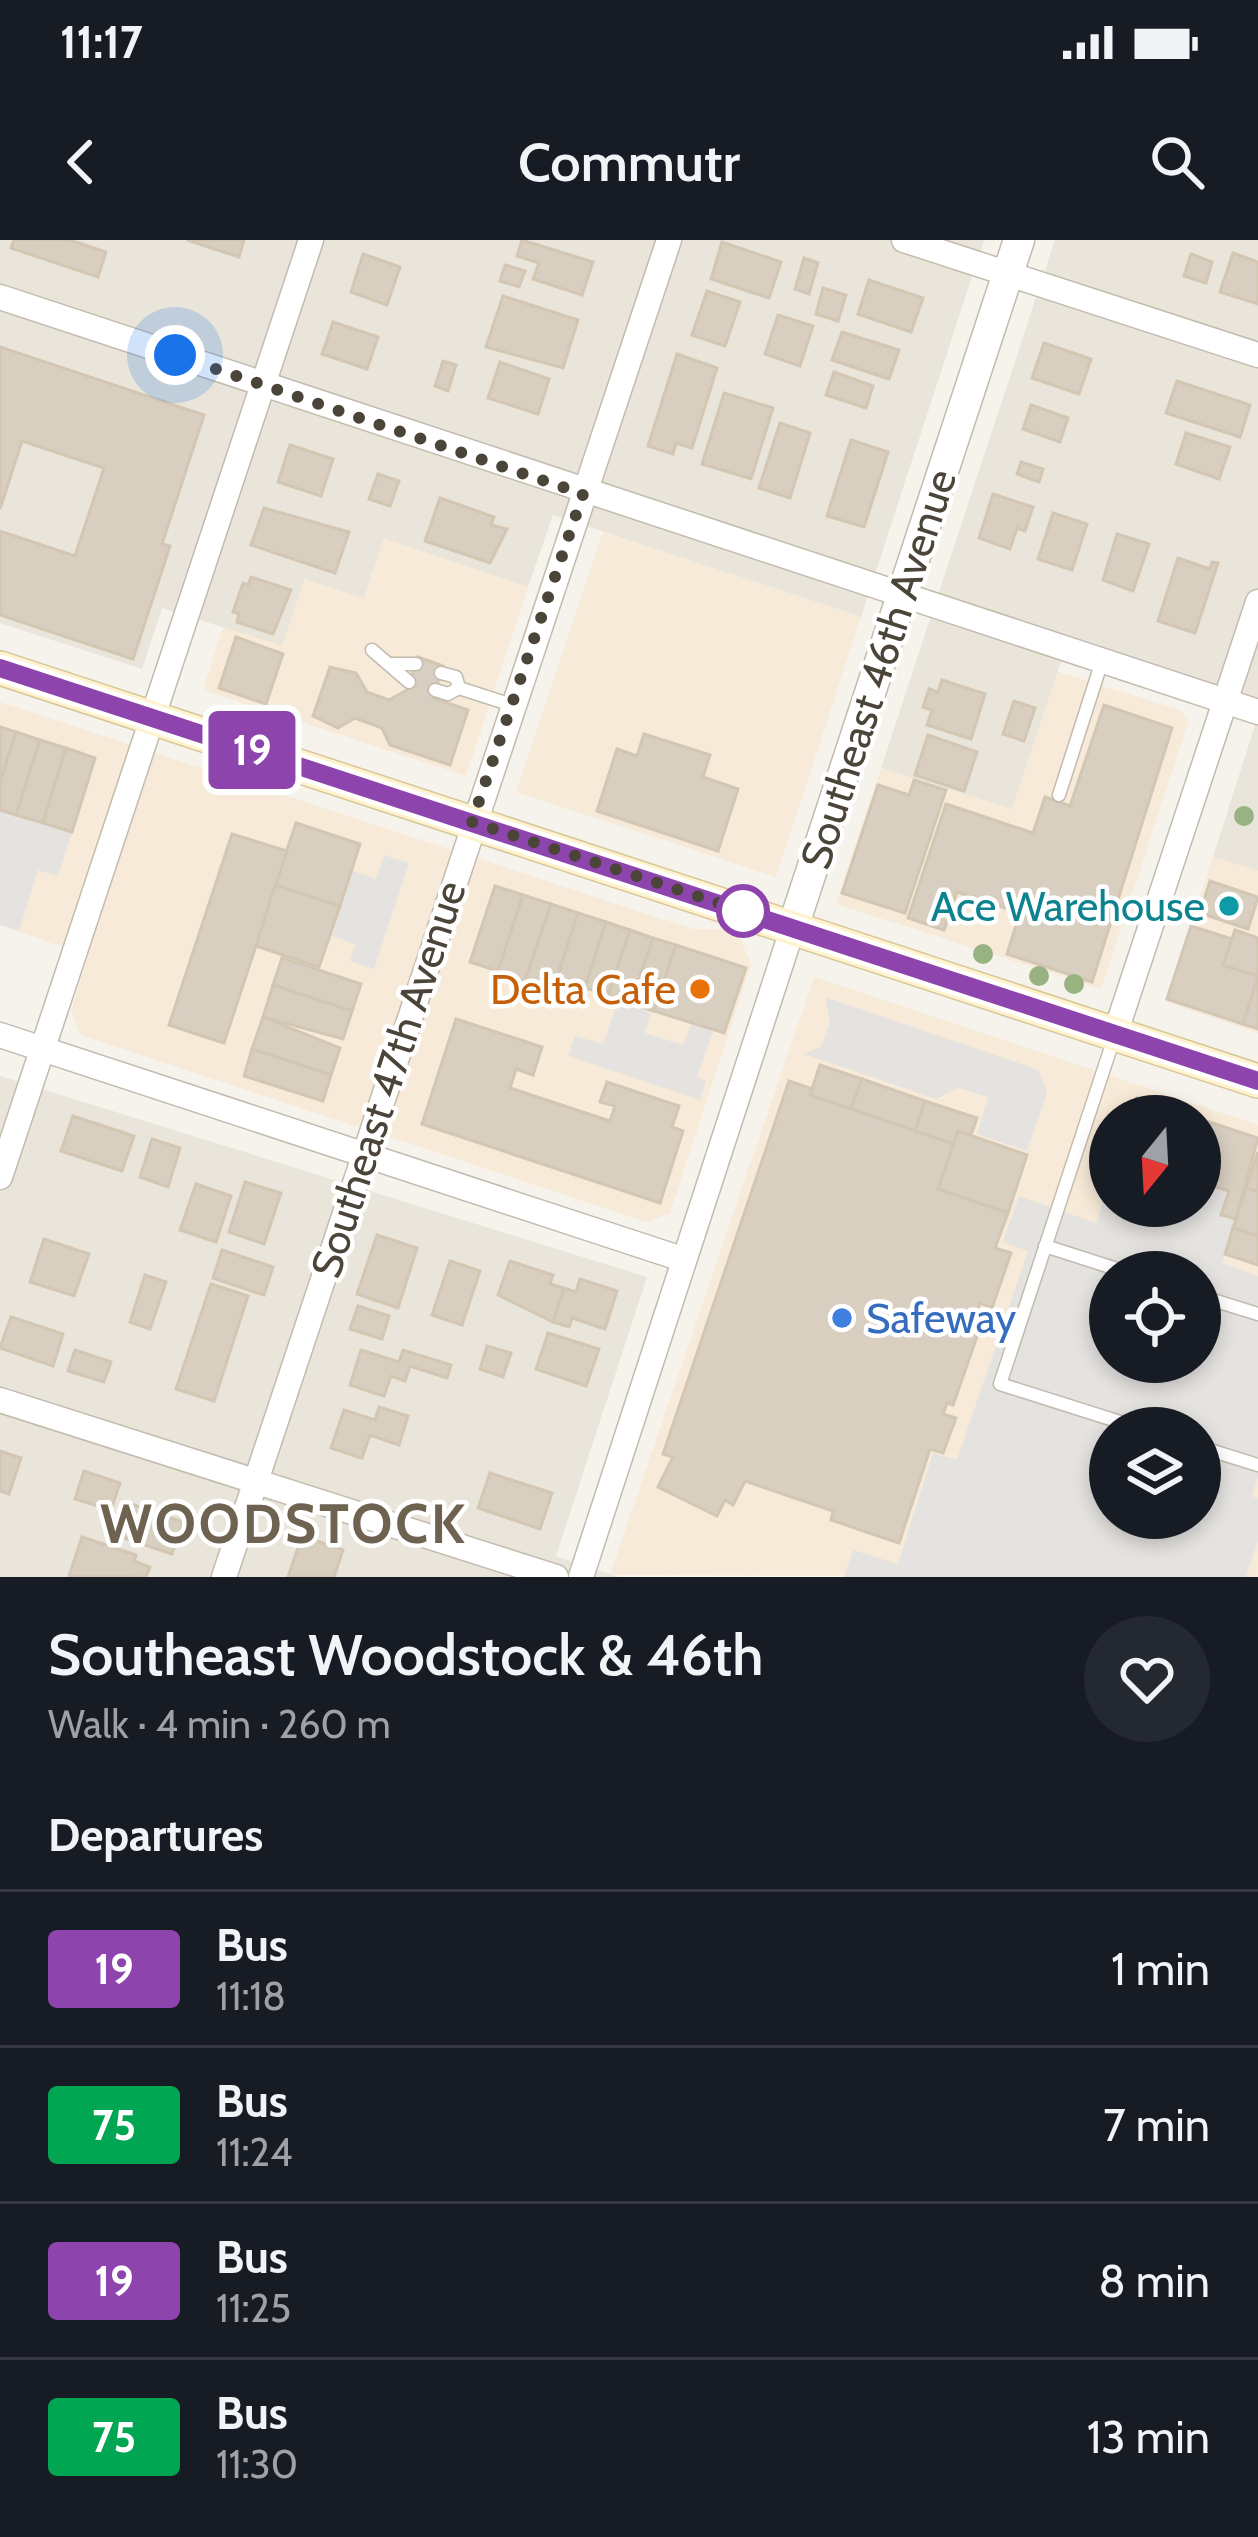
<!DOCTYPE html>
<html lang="en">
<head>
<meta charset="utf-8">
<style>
	:root { --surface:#171b24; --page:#242831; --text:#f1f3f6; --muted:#9ea1a6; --line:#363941 }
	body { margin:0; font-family:Cabin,sans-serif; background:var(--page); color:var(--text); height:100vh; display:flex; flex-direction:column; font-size:45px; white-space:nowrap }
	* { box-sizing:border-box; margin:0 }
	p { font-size:39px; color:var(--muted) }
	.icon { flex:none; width:66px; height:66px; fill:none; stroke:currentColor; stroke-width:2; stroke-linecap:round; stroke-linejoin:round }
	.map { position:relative; height:1337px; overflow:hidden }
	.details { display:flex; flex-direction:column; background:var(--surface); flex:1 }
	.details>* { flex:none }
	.badge { padding:0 24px; border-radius:9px; font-size:42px; line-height:78px }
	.needle { width:78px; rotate:198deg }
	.fabs { position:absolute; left:1089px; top:855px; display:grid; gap:24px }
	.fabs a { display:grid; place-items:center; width:132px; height:132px; border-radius:50%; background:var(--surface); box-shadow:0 6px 18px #0003; font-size:60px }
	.you { position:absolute; width:60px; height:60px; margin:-30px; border:9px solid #fff; border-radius:50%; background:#1a73e8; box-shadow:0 0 0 18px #1a73e833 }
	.map>.badge { position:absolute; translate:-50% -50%; box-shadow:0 0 0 6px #fff }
	h2 { padding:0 48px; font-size:45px; line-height:108px }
	.round { display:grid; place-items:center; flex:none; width:126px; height:126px; border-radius:63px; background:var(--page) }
	.headline { display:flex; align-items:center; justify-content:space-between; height:204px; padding:0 48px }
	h1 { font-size:57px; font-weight:600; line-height:90px }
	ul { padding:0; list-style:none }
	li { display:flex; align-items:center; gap:36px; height:156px; padding:0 48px; border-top:3px solid var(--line) }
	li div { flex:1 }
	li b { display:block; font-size:45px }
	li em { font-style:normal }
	li .badge { min-width:132px; font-weight:700; text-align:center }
	.status { display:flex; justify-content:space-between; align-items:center; height:84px; padding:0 60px; background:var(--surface); direction:ltr }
	.status svg { height:33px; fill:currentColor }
	header { display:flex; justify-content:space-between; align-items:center; height:156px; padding:0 48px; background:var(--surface); font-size:54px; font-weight:600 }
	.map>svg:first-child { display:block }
</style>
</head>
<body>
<div class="status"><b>11:17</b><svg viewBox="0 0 49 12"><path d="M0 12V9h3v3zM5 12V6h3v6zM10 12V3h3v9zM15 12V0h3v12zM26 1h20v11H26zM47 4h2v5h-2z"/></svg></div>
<header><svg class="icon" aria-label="back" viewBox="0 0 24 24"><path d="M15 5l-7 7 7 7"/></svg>Commutr<svg class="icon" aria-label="search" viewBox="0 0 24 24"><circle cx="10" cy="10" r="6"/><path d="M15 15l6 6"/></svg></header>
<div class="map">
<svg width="1258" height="1337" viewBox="0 0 1258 1337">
	<rect width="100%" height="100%" fill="#f6f3ec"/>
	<g fill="#eae5da">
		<path d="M0 0H984L861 377 553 275 528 347 384 299 364 358 282 406 162 368 142 429 0 383Z"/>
		<path d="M1055 0H1258V470L1066 407 1012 570 881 528Z"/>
		<path d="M1258 476V631L1213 617Z"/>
		<path d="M0 836 647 1037 556 1316 618 1337H0Z"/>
	</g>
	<g fill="#f7ead8" fill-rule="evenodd">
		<path d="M603 292 861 377 776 637 516 552Z"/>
		<path d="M384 298 528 347 466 536 203 450 223 387 282 406 304 339 364 358Z"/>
		<path d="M1058 432 1180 470 1189 480 1101 749 836 664 881 528 1012 569Z"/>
		<path d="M0 462 693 689H727L741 700 751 725 670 973 647 982 80 795 71 771 88 716 0 685Z"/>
		<path d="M1213 617 1258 631V793L1166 762Z"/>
		<path d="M814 737 1258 885V1337L610 1335ZM1110 876H1200V966H1110ZM1110 1032H1200V1122H1110ZM1110 1188H1200V1278H1110Z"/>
	</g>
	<g fill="#e5e3e0" fill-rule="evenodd">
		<path d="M0 570 72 592 58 636 38 630 19 691 0 685Z"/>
		<path d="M384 615 409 623 374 729 350 721 355 704 332 696 353 631 376 639Z"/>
		<path d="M825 757 1039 830 1047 853 1027 911 977 894 988 857 958 848 936 859 804 814 822 806 830 781Z"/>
		<path d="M618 762 651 772 645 793 683 805 691 784 713 791 697 837 706 841 700 860 568 816 575 796 603 804Z"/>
		<path d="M1110 939V966H1200V942L1229 951 1221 974 1236 979 1222 1023 1258 1036V1237L1252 1256 1258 1259V1301L1246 1337H844L853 1310 898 1324 933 1213 957 1220 1028 1011 1003 1002 1019 956 1096 983ZM1110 1032H1200V1122H1110ZM1110 1188H1200V1278H1110Z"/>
	</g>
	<g fill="#d8cfc1" stroke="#d3c7b4" stroke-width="3">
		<path d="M14 0H70L106 12 98 37 11 8Z"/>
		<path d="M187 0H244L239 17Z"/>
		<path d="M522 0 593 22 582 55 533 39 539 23 517 16Z"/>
		<path d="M722 2 781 22 769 58 711 39Z"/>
		<path d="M1233 13 1258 22V64L1220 52Z"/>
		<path d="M363 14 400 27 387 65 351 52Z"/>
		<path d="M1191 14 1212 22 1206 43 1184 36Z"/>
		<path d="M804 18 818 23 809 54 795 49Z"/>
		<path d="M505 25 525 31 519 47 500 41Z"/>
		<path d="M869 40 923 58 911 92 858 74Z"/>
		<path d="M823 48 846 55 838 81 816 74Z"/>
		<path d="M707 51 740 62 725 106 692 95Z"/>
		<path d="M503 56 578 80 563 128 486 107Z"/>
		<path d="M778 75 813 86 800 126 765 114Z"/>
		<path d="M333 82 378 97 367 129 322 114Z"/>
		<path d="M842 92 899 110 889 139 832 120Z"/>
		<path d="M1044 103 1091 119 1079 154 1032 138Z"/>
		<path d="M0 107 204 175 162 304 170 306 133 419 0 375V291L75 316 104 228 22 201 0 269Z"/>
		<path d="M677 114 717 128 692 208 676 203 673 214 648 206Z"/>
		<path d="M443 121 456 125 448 151 435 146Z"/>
		<path d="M500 122 549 139 538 174 488 158Z"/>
		<path d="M834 132 873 146 866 168 826 155Z"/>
		<path d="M1177 141 1250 165 1240 197 1166 173Z"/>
		<path d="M724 153 773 168 751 239 702 224Z"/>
		<path d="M1031 165 1068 178 1060 202 1023 189Z"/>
		<path d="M780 183 810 193 790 258 759 248Z"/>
		<path d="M1186 193 1230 207 1219 239 1176 224Z"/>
		<path d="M851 200 888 212 864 287 827 276Z"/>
		<path d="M290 205 333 219 321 256 278 242Z"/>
		<path d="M1021 222 1043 229 1039 242 1017 234Z"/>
		<path d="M378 234 399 241 390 266 369 259Z"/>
		<path d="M993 254 1033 267 1025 291 1017 288 1010 309 979 298Z"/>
		<path d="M440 258 494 277 491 285 507 289 490 323 425 301Z"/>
		<path d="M264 268 349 292 335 333 251 305Z"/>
		<path d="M1053 273 1087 284 1072 330 1038 319Z"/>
		<path d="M1117 294 1149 304 1133 351 1103 340Z"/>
		<path d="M1178 318 1210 329 1212 322 1218 323 1195 393 1158 381Z"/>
		<path d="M251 337 291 350 273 394 237 382 239 374 233 372 243 343 248 345Z"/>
		<path d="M236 397 283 414 266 464 219 448Z"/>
		<path d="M418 417 443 426 433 458 468 470 450 525 390 505 382 488 355 478 338 488 313 476 330 427 356 433 367 452 389 460 407 450Z"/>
		<path d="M942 440 985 454 971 499 927 485 932 470 923 467 929 449 938 452Z"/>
		<path d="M1014 461 1035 468 1024 501 1003 494Z"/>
		<path d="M1104 465 1172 488 1092 742 1007 714 1020 673 957 652 944 690 908 678 946 564 1033 593 1045 557 1070 566Z"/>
		<path d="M0 487 16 492 0 543Z"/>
		<path d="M16 492 40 500 16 575 0 570V543Z"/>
		<path d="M644 494 710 515 703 537 738 549 718 611 597 571 617 509 637 516Z"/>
		<path d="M928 495 977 512 964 551 915 535Z"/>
		<path d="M40 500 66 508 43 583 16 575Z"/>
		<path d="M66 508 95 518 72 592 43 583Z"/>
		<path d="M914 540 946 550 905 673 842 653 878 545 909 555Z"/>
		<path d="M296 583 360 604 340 666 275 645Z"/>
		<path d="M232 594 287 611 224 803 169 785Z"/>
		<path d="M1210 641 1258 657 1248 689 1200 673Z"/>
		<path d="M275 645 340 666 319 727 256 706Z"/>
		<path d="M495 646 523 655 498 731 470 722Z"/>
		<path d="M523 655 551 664 525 741 498 731Z"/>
		<path d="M551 664 578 673 553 750 525 741Z"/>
		<path d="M578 673 606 682 581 759 553 750Z"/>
		<path d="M606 682 630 690 608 755 585 748Z"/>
		<path d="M1191 686 1232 699 1223 725 1258 736 1243 784 1167 759Z"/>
		<path d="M630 690 653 698 631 763 608 755Z"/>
		<path d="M1235 690 1258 698V736L1223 725Z"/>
		<path d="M653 698 676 705 654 771 631 763Z"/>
		<path d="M676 705 746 728 724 793 654 771Z"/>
		<path d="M282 718 361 744 352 771 273 745Z"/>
		<path d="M1258 737V789L1243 784Z"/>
		<path d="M273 745 352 771 343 799 263 777Z"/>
		<path d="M263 777 340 808 331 835 252 809Z"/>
		<path d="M456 779 542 807 533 835 516 829 510 848 610 881 615 866 600 862 607 842 679 866 672 887 683 891 660 963 422 884Z"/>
		<path d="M252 809 331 835 323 861 244 836Z"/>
		<path d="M820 825 862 839 851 869 810 855Z"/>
		<path d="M862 839 925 861 915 891 851 869Z"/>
		<path d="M789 841 812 849 810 855 954 904 938 949 1008 973 995 1008 1011 1013 992 1068 980 1063 971 1088 979 1091 953 1165 947 1163 943 1174 956 1178 943 1213 930 1209 899 1303 831 1280 833 1271 745 1241 733 1265 725 1260 717 1276 658 1247 673 1217 663 1214Z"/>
		<path d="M1137 858 1191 876H1131Z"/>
		<path d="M925 861 977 878 971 895 958 891 954 904 915 891Z"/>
		<path d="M73 876 134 896 122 931 61 911Z"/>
		<path d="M1203 880 1258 898 1236 979 1221 975 1229 951 1200 942Z"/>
		<path d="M958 891 1027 915 1008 973 938 949Z"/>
		<path d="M152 899 180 908 168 947 140 937Z"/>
		<path d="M1258 912V952L1246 948Z"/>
		<path d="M245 942 281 953 264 1004 229 992Z"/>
		<path d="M196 944 231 956 216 1002 180 990Z"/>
		<path d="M1246 948 1258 952V996L1233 988Z"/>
		<path d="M1233 988 1258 996V1025L1225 1014Z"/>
		<path d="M377 995 417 1008 398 1068 357 1054Z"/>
		<path d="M44 999 89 1014 74 1056 30 1042Z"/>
		<path d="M222 1010 273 1027 264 1055 213 1038Z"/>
		<path d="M450 1021 480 1031 462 1085 432 1075Z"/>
		<path d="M510 1021 553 1035 550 1044 564 1048 553 1082 498 1055Z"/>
		<path d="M145 1035 166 1042 150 1089 130 1082Z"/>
		<path d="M580 1039 617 1051 605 1089 572 1078 569 1087 553 1082 564 1048 576 1052Z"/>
		<path d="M211 1044 248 1056 214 1161 176 1149Z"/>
		<path d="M358 1066 389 1076 382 1099 350 1089Z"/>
		<path d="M11 1077 63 1094 53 1126 0 1108Z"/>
		<path d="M548 1093 599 1109 586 1146 536 1129Z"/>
		<path d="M487 1106 511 1113 503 1137 480 1129Z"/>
		<path d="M75 1110 111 1122 104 1142 68 1131Z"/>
		<path d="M361 1110 399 1122 403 1110 451 1125 447 1138 410 1126 405 1141 391 1136 384 1156 350 1145Z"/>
		<path d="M379 1167 408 1176 399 1205 370 1195 362 1218 331 1208 344 1170 375 1180Z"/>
		<path d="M0 1211 21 1218 9 1254 0 1251Z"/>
		<path d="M84 1231 120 1243 111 1270 75 1259Z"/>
		<path d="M490 1233 552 1253 540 1289 478 1268Z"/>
		<path d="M134 1265 183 1282 172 1314 124 1298Z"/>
		<path d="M302 1296 343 1310 334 1337H288Z"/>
		<path d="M82 1297 136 1315 134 1321 150 1327 146 1337 69 1336Z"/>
	</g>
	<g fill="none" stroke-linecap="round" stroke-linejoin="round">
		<g stroke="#c2bbae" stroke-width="15">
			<g id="service">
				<path d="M372 410 409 442"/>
				<path d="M392 424H416"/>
				<path d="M441 433 456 437 459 448 512 465"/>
				<path d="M435 450 448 454 459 448"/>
				<path d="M1059 555 1102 421"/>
				<path d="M1115 795 1000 1144 1139 1188"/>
				<path d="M1045 1006 1126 1032"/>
				<path d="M1200 1056 1258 1074"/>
				<path d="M1200 1207 1258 1225"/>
			</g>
		</g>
		<g stroke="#c2bbae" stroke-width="27">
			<g id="minor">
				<path d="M904 0 1258 115"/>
				<path d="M0 57 1258 472"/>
				<path d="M1115 794 1258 362"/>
				<path d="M0 795 682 1019"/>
				<path d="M0 937 311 0"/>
				<path d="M0 1160 556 1337"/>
				<path d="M224 1337 669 0"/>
				<path d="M581 1337 793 687"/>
			</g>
		</g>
		<g stroke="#c2bbae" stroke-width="33">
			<path id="tertiary" d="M793 687 1019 0"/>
		</g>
		<g stroke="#d6c79b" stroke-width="36">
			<path id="secondary" d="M0 428 1258 841"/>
		</g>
		<use href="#service" stroke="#fff" stroke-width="12"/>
		<use href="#minor" stroke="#fff" stroke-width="24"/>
		<use href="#tertiary" stroke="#fff" stroke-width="30"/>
		<use href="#secondary" stroke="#fff3cd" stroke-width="33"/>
	</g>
	<g fill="#97b381">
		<circle cx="1244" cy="576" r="10"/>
		<circle cx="983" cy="714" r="10"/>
		<circle cx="1039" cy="736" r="10"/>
		<circle cx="1074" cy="744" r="10"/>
	</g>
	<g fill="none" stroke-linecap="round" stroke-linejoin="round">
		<g stroke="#fff" stroke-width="27">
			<path id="line" d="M0 428 1258 841"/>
		</g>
		<use href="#line" stroke="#8e44ad" stroke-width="18"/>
		<path stroke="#4b4439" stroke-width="12" stroke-dasharray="0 21.6" d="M175 115 583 254 472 582 761 677 743 671"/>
	</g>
	<circle fill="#0f9aa8" stroke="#fff" stroke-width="4.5" cx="1229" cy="666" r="12"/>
	<circle fill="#fff" stroke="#8e44ad" stroke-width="6" cx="743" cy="671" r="24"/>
	<circle fill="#e8710a" stroke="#fff" stroke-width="4.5" cx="700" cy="749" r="12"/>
	<circle fill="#3f7fe0" stroke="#fff" stroke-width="4.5" cx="842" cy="1078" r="12"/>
	<g text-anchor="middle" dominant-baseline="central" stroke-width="9" stroke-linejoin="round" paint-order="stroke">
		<g font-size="42" fill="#4b4439" stroke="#fff">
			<text transform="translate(878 429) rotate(-72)">Southeast 46th Avenue</text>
			<text transform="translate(388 839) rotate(-72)">Southeast 47th Avenue</text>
		</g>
		<g font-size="42" fill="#0d838f" stroke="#fff" text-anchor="end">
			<text x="1205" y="666">Ace Warehouse</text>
		</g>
		<g font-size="42" fill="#c56008" stroke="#fff" text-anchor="end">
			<text x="676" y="749">Delta Cafe</text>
		</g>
		<g font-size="42" fill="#366cbe" stroke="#fff" text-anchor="start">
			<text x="866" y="1078">Safeway</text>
		</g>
		<g font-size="54" font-weight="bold" letter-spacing="3" fill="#6e6250" stroke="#fff">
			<text x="284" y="1284">WOODSTOCK</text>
		</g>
	</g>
</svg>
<div class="fabs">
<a><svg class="needle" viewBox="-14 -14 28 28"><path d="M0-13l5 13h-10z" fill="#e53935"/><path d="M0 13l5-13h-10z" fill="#9ea1a6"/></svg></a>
<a><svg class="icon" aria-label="locate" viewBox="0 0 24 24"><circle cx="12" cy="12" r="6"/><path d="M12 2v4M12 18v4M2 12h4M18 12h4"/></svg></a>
<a><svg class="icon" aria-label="layers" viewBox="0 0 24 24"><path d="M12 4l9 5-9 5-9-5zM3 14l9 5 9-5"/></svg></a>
</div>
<div class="you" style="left:175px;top:115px"></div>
<b class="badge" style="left:252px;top:510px;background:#8e44ad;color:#fff">19</b>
</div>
<section class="details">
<div class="headline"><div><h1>Southeast Woodstock &amp; 46th</h1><p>Walk · 4 min · 260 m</p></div><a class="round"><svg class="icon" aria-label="heart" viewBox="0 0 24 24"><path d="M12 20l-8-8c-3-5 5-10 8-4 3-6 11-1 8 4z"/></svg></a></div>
<h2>Departures</h2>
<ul>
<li><span class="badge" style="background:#8e44ad;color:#fff">19</span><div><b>Bus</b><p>11:18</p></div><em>1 min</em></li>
<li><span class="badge" style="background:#00a651;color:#fff">75</span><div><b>Bus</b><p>11:24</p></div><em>7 min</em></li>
<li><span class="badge" style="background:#8e44ad;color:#fff">19</span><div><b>Bus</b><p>11:25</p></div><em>8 min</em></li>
<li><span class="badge" style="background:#00a651;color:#fff">75</span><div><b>Bus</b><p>11:30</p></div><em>13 min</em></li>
</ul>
</section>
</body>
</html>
